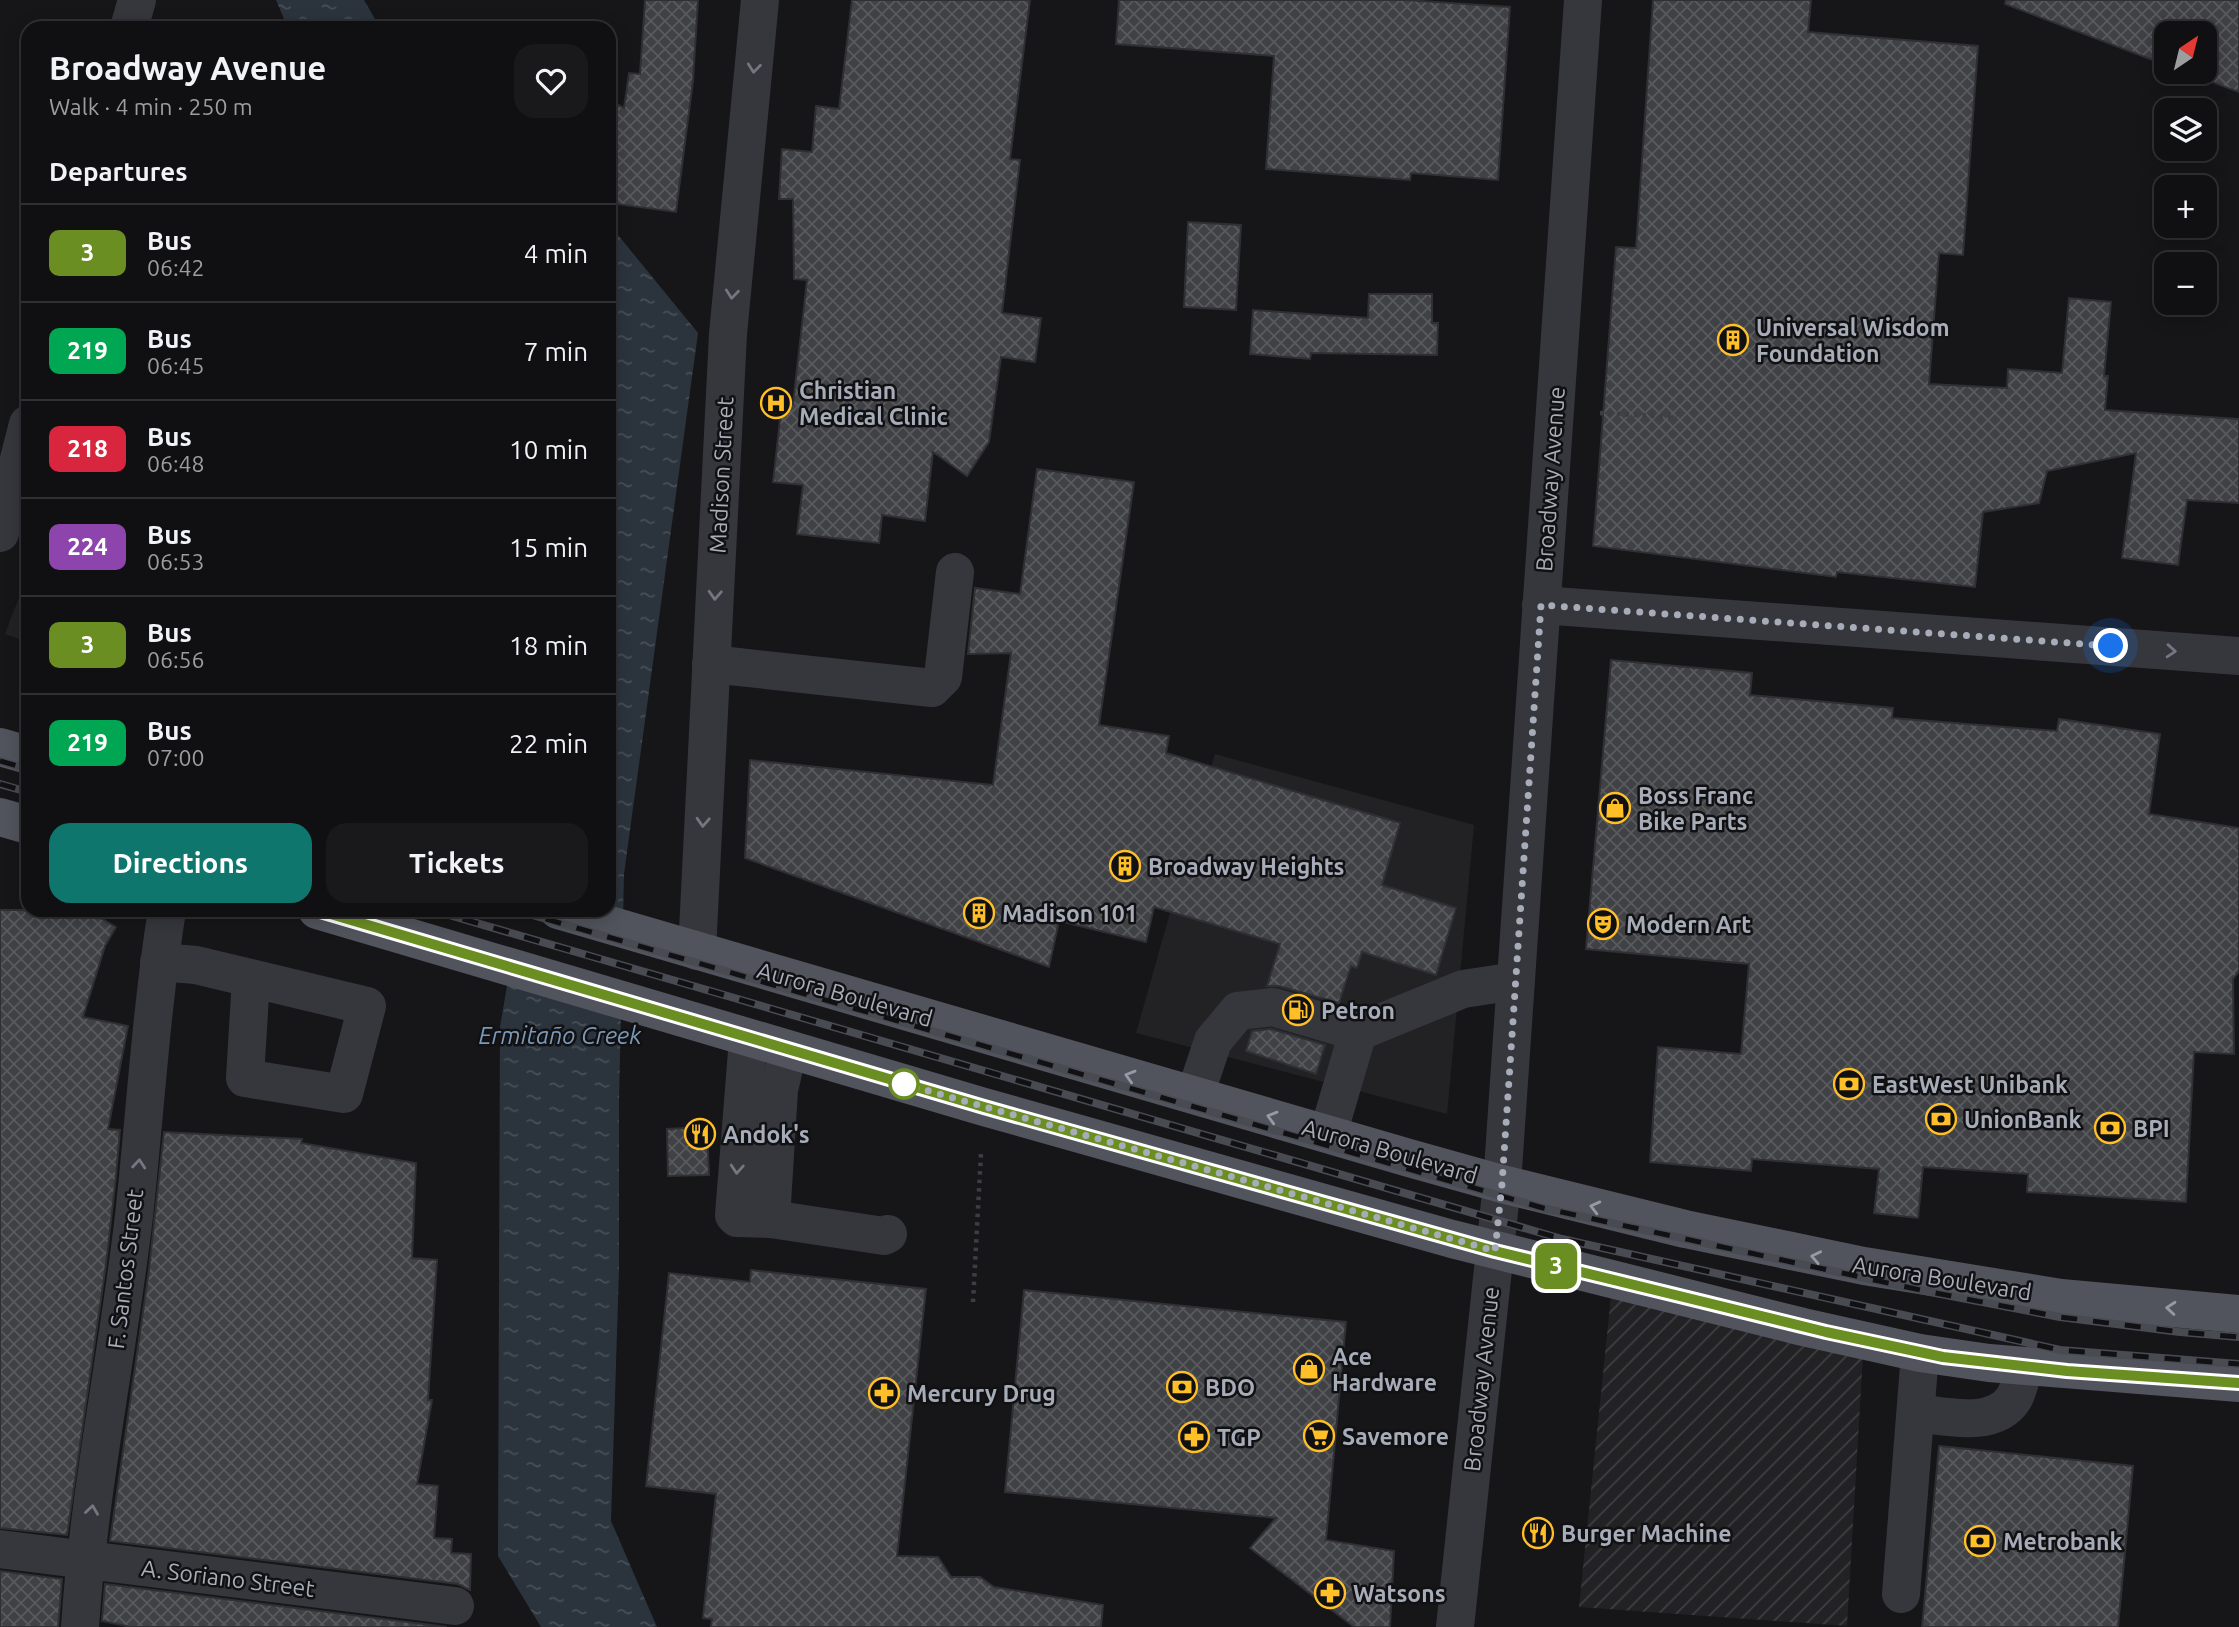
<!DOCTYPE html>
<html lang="en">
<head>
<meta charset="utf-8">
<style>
	:root { --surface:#101012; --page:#19191b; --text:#f1f3f6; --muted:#9c9d9f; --line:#303032; --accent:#0f766e }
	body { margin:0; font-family:Ubuntu,sans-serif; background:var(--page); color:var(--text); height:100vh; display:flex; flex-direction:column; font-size:26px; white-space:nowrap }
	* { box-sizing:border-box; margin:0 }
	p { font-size:23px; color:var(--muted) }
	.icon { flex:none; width:38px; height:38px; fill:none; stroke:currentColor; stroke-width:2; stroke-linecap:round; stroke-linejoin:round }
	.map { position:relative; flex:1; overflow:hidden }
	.details { position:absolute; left:21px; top:21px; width:595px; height:896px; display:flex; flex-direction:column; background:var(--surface); border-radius:21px; box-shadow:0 4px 18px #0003,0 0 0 2px var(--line) }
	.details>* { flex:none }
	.badge { padding:0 14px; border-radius:10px; font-size:24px; line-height:46px }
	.needle { width:46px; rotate:35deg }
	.tools { position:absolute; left:2154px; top:21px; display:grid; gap:14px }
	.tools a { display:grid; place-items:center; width:63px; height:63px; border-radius:14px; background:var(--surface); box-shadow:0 4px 18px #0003,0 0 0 2px var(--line); font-size:35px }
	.you { position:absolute; width:35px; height:35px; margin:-18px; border:5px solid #fff; border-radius:50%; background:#1a73e8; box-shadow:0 0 0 10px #1a73e833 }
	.map>.badge { position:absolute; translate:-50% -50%; box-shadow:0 0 0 4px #fff }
	h2 { padding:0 28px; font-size:26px; line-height:63px }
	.round { display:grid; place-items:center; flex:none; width:74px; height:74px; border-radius:21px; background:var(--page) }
	.summary { display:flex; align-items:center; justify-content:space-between; height:119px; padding:0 28px }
	h1 { font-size:33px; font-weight:700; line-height:52px }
	.action { display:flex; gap:14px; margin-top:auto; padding:14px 28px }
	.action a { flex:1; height:80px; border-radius:21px; background:var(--accent); color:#fff; font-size:28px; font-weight:700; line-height:80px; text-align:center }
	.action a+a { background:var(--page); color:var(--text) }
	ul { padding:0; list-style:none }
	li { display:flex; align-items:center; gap:21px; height:98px; padding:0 28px; border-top:2px solid var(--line) }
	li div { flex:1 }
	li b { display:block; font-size:26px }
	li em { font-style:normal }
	li .badge { min-width:77px; font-weight:700; text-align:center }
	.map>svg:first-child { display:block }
</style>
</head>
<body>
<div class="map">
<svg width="2239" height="1627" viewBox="0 0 2239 1627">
	<defs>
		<pattern id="industrial-furrows" width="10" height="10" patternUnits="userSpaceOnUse" patternTransform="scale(1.75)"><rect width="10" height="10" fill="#222225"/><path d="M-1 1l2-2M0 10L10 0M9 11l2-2" fill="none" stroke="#3f3f43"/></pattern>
		<pattern id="water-ripples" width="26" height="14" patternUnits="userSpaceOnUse" patternTransform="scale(1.75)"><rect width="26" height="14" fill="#2b343d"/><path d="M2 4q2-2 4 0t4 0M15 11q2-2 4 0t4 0" fill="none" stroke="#474f57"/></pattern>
		<pattern id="building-cross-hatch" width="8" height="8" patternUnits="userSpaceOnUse" patternTransform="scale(1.75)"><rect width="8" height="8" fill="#404145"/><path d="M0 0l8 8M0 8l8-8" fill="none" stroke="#595a5e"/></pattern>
	</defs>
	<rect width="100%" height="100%" fill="#161618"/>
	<g fill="#222225">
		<path d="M28 574V642L5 634Z"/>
		<path d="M1215 754 1474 825 1447 1114 1136 1033Z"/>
	</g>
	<path fill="url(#industrial-furrows)" d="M1611 1296 1863 1355 1847 1626 1579 1607Z"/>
	<g fill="url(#water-ripples)">
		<path d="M276 0H364L380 28H288Z"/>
		<path d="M609 224 698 333 624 874 619 1101V1269L611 1521 657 1627H541L498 1556 500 1027 520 910H609V363L612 344 609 341Z"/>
	</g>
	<path fill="#161618" d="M516 910H604L627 916 625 1005 506 973Z"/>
	<g fill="url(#building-cross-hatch)" stroke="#303034" stroke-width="2">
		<path d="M645 0H698L693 81 676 212 609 203V100L624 108 629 73 640 74Z"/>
		<path d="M852 0H1030L1010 159 1020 160 1002 313 1041 318 1035 362 1001 357 989 442 967 476 933 452 925 521 882 515 879 543 797 534 803 485 773 482 782 402 793 404 807 280 794 279 793 199H779L782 149 812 152 816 106 839 109Z"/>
		<path d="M1119 0H1405L1510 7 1498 180 1411 173 1410 180 1266 169 1274 56 1116 44Z"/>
		<path d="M1653 0H1811L1808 32 1978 46 1963 255 1939 253 1929 384 2007 388 2008 369 2062 373 2069 298 2111 302 2104 376H2108L2105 410 2239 419V503L2187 500 2178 565 2122 558 2136 453 2047 471 2039 503 1983 512 1975 587 1837 572 1836 577 1593 546 1616 247 1636 248Z"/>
		<path d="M2006 0H2239V92L2185 72H2205V33H2166V65L2005 4Z"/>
		<path d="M1188 222 1241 225 1236 310 1184 307Z"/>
		<path d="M1369 294H1432V323H1438L1437 355 1311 353 1310 359 1250 354 1253 310 1368 318Z"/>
		<path d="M1037 469 1134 482 1099 725 1169 736 1166 753 1400 823 1382 885 1456 908 1436 975 1362 952 1357 968 1351 966 1339 1003 1279 986H1267L1280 944 1154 907 1146 942 1059 921 1049 967 745 858 750 760 993 785 1011 653 968 654 975 588 1020 594Z"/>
		<path d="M1611 660 1752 673 1750 695 1893 708 1892 718 2057 731 2059 719 2160 734 2149 814 2239 828V971L2233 979 2234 1054 2194 1052 2186 1202 2027 1192 2028 1174 1923 1167 1918 1218 1874 1213 1879 1169 1752 1159 1751 1171 1650 1162 1658 1047 1741 1054 1749 964 1586 949Z"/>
		<path d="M0 910H87L116 927 105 946 83 1017 128 1026 108 1129 120 1130 116 1176 106 1264 67 1535 0 1528Z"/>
		<path d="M1271 1029 1325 1045 1316 1074 1246 1051 1252 1031Z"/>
		<path d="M707 1127 709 1175 668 1176 667 1129Z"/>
		<path d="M164 1132 302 1139 301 1143 416 1163 412 1258 437 1260 428 1400H432L417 1484 438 1486 434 1538 452 1539 451 1553 471 1554 470 1590 458 1584 110 1541 149 1270Z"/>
		<path d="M751 1270 926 1289 897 1556 938 1557 951 1577H980L994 1587 1103 1605 1101 1627H711L712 1619 703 1618 716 1494 646 1486 669 1273 750 1282Z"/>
		<path d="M1024 1290 1346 1322 1326 1540 1394 1551 1390 1627H1354L1250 1548 1276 1518 1005 1492Z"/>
		<path d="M1939 1446 2133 1466 2118 1627H1922Z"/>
		<path d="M0 1571 62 1579 58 1627H0Z"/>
		<path d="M105 1584 447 1627H131L102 1621Z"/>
	</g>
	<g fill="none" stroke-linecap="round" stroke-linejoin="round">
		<g stroke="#3c3e44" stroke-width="4.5" stroke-dasharray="3.5 5" stroke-linecap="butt">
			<path d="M1600 413 1677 417"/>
			<path d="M973 1302 981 1153"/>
		</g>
		<g stroke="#36373d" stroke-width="38">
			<path d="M129 28 137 0"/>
			<path d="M0 533 28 424"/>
			<path d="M1541 605 2239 656"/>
			<path d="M711 664 932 688 943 677 955 572"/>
			<path d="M697 951 728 334 760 0"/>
			<path d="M159 962 196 965 367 1006 344 1094 245 1078 251 978"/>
			<path d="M748 1039 734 1215 737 1218 771 1219 884 1236 888 1234"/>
			<path d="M1195 1095 1213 1041 1238 1011 1273 1007 1358 1032 1463 989 1516 981"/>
			<path d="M1328 1134 1358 1032"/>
			<path d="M771 1219 779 1090 788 1050"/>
			<path d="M1916 1413C1945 1416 1995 1429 2014 1398 2019 1390 2021 1376 2024 1367"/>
			<path d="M0 1549 455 1606"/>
			<path d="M1901 1594 1920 1353"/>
			<path d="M80 1627C89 1489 118 1353 134 1216 145 1114 151 1011 167 910"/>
			<path d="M1455 1627 1502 1184 1583 0"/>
		</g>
		<g stroke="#52545d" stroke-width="38">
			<path d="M0 747 28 755"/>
			<path d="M0 817 28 825"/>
			<path d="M317 910 984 1107 1452 1239 1803 1327 1920 1353 1989 1363 2239 1383"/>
			<path d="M558 910 1409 1158 1502 1184 1685 1229 1864 1266 2061 1298 2239 1314"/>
		</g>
		<g stroke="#494b52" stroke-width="8">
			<g id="rail">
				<path d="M0 761 28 769"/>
				<path d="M0 784 28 792"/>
				<path d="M432 910 1562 1239 2060 1350 2239 1364"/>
				<path d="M515 910 1543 1208 1925 1291 2060 1317 2180 1332 2239 1337"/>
			</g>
		</g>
		<use href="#rail" stroke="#111113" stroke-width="5" stroke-dasharray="16" stroke-linecap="butt"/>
	</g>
	<defs><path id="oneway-chevron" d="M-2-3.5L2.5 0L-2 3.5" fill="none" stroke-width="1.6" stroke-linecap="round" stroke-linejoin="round" transform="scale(1.75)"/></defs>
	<g stroke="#747781">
		<use href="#oneway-chevron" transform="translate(754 68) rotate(96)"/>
		<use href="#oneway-chevron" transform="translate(732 294) rotate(96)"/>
		<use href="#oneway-chevron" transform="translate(715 595) rotate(93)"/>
		<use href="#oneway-chevron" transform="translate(2171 651) rotate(4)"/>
		<use href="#oneway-chevron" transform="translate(703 822) rotate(93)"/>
		<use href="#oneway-chevron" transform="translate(139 1164) rotate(-85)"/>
		<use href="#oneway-chevron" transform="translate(737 1169) rotate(94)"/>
		<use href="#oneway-chevron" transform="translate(92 1510) rotate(-82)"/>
	</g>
	<g stroke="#969aa7">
		<use href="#oneway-chevron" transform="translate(1130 1076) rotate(-164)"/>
		<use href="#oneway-chevron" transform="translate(1272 1117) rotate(-164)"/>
		<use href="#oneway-chevron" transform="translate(1595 1207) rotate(-166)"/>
		<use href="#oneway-chevron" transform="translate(1816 1257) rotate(-168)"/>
		<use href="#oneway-chevron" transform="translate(2171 1308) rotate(-175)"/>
	</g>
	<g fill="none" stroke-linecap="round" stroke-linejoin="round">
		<g stroke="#fff" stroke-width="16">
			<path id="line" d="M317 910 984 1107 1495 1251 1700 1301 1826 1332 1943 1357 2067 1371 2239 1383"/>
		</g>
		<use href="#line" stroke="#6b8e23" stroke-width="10"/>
		<path stroke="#a7acb9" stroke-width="7" stroke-dasharray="0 12.6" d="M904 1084 1495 1251 1502 1184 1541 605 2111 646"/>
	</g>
	<defs>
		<g id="building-ring" transform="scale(1.575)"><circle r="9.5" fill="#111113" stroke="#ffbf27" stroke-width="1.5"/><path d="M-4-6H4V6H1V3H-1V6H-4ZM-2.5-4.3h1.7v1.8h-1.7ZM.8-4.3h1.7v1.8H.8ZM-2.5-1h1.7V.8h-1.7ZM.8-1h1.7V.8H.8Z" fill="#ffbf27"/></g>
		<g id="hospital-ring" transform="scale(1.575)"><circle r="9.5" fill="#111113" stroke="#ffbf27" stroke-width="1.5"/><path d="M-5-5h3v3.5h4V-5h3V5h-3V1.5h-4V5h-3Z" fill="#ffbf27"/></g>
		<g id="shop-ring" transform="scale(1.575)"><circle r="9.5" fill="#111113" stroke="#ffbf27" stroke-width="1.5"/><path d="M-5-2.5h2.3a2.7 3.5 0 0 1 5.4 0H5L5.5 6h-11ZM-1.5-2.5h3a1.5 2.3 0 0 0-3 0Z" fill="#ffbf27"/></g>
		<g id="theatre-ring" transform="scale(1.575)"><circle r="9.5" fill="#111113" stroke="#ffbf27" stroke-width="1.5"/><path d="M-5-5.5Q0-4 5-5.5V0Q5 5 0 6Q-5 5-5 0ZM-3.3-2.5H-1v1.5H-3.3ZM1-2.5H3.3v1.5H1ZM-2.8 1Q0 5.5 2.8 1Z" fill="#ffbf27"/></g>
		<g id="fuel-ring" transform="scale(1.575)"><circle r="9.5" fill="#111113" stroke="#ffbf27" stroke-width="1.5"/><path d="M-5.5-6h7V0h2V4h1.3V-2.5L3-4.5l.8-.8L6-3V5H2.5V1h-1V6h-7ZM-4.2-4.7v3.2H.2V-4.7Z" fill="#ffbf27"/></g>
		<g id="bank-ring" transform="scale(1.575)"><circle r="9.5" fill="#111113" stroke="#ffbf27" stroke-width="1.5"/><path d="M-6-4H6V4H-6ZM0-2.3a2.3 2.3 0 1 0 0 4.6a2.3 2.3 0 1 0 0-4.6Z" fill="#ffbf27"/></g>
		<g id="restaurant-ring" transform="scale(1.575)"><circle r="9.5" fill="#111113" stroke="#ffbf27" stroke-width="1.5"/><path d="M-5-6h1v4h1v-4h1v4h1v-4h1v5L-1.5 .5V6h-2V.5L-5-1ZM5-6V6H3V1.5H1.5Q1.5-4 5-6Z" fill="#ffbf27"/></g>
		<g id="pharmacy-ring" transform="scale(1.575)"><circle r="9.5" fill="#111113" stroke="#ffbf27" stroke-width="1.5"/><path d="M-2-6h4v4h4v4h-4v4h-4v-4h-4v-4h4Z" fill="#ffbf27"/></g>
		<g id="supermarket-ring" transform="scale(1.575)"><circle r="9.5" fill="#111113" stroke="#ffbf27" stroke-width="1.5"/><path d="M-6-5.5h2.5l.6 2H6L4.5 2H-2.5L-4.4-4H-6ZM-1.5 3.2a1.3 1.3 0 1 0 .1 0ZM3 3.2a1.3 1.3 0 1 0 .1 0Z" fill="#ffbf27"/></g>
	</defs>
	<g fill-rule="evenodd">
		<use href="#building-ring" x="1733" y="340"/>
		<use href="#hospital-ring" x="776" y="403"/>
		<use href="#shop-ring" x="1615" y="808"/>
		<use href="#building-ring" x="1125" y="866"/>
		<use href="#building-ring" x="979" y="913"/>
		<use href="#theatre-ring" x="1603" y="924"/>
		<use href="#fuel-ring" x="1298" y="1010"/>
		<use href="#bank-ring" x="1849" y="1084"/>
		<use href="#bank-ring" x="1941" y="1119"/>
		<use href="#bank-ring" x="2110" y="1128"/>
		<use href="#restaurant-ring" x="700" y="1134"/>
		<use href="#shop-ring" x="1309" y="1369"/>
		<use href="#bank-ring" x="1182" y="1387"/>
		<use href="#pharmacy-ring" x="884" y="1393"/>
		<use href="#supermarket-ring" x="1319" y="1436"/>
		<use href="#pharmacy-ring" x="1194" y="1437"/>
		<use href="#restaurant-ring" x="1538" y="1533"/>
		<use href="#bank-ring" x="1980" y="1541"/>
		<use href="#pharmacy-ring" x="1330" y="1593"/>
	</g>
	<circle fill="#fff" stroke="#6b8e23" stroke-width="3.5" cx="904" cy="1084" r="14"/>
	<g text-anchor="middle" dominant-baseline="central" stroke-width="5" stroke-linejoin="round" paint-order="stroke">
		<g font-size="23" font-weight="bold" fill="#a7acb9" stroke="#111113" text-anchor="start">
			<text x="1756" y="327">Universal Wisdom<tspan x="1756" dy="26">Foundation</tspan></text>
			<text x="799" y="390">Christian<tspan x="799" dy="26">Medical Clinic</tspan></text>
			<text x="1638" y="795">Boss Franc<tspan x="1638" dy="26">Bike Parts</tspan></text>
			<text x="1148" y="866">Broadway Heights</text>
			<text x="1002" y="913">Madison 101</text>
			<text x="1626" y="924">Modern Art</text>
			<text x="1321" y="1010">Petron</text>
			<text x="1872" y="1084">EastWest Unibank</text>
			<text x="1964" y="1119">UnionBank</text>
			<text x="2133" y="1128">BPI</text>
			<text x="723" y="1134">Andok's</text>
			<text x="1332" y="1356">Ace<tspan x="1332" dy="26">Hardware</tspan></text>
			<text x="1205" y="1387">BDO</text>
			<text x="907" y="1393">Mercury Drug</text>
			<text x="1342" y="1436">Savemore</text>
			<text x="1217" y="1437">TGP</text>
			<text x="1561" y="1533">Burger Machine</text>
			<text x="2003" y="1541">Metrobank</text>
			<text x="1353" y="1593">Watsons</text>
		</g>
		<g font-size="23" fill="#a7acb9" stroke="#111113">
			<text transform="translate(721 475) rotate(-87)">Madison Street</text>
			<text transform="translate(1550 479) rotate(-86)">Broadway Avenue</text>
			<text transform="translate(845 994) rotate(16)">Aurora Boulevard</text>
			<text transform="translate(1390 1151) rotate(16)">Aurora Boulevard</text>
			<text transform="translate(125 1269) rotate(-83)">F. Santos Street</text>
			<text transform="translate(1942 1278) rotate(9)">Aurora Boulevard</text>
			<text transform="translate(1481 1379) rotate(-84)">Broadway Avenue</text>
			<text transform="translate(228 1578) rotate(7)">A. Soriano Street</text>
		</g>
		<g font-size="24" font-style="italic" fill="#7b98b7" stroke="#111113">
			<text x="560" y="1035">Ermitaño Creek</text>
		</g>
	</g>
</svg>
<div class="tools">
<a><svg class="needle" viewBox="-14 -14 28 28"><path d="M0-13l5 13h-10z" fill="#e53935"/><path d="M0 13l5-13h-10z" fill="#9c9d9f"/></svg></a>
<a><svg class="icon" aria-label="layers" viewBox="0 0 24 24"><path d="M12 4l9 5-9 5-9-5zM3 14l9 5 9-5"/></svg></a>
<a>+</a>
<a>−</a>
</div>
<div class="you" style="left:2111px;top:646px"></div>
<b class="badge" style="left:1556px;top:1266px;background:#6b8e23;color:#fff">3</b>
<section class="details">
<div class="summary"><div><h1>Broadway Avenue</h1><p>Walk · 4 min · 250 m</p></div><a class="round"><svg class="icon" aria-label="heart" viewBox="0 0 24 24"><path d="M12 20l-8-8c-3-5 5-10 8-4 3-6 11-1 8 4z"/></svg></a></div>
<h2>Departures</h2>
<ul>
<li><span class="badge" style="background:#6b8e23;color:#fff">3</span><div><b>Bus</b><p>06:42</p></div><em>4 min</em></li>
<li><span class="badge" style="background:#00a651;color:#fff">219</span><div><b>Bus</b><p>06:45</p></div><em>7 min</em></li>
<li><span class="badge" style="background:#d7263d;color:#fff">218</span><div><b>Bus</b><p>06:48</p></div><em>10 min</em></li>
<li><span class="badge" style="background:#8e44ad;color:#fff">224</span><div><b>Bus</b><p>06:53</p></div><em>15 min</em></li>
<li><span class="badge" style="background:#6b8e23;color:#fff">3</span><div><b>Bus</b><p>06:56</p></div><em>18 min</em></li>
<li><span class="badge" style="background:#00a651;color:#fff">219</span><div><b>Bus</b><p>07:00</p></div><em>22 min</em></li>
</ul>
<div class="action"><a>Directions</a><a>Tickets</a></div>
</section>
</div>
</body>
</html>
